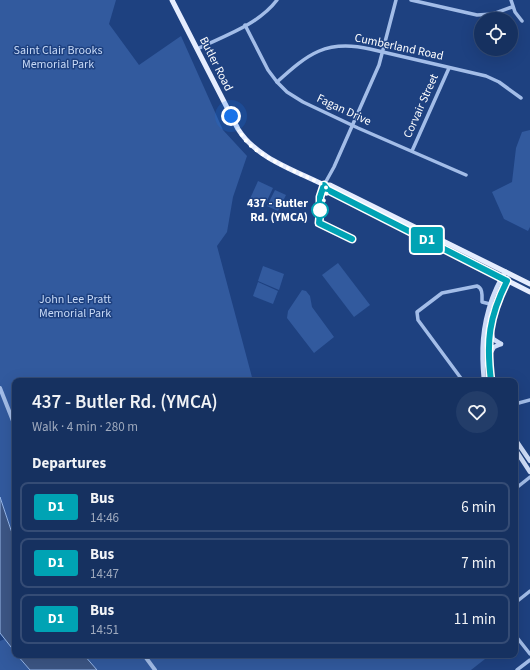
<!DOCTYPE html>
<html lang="en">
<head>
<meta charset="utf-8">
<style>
	:root { --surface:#163160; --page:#233d69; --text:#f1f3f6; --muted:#9ea9bd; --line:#354c75 }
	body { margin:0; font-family:"Source Sans 3",sans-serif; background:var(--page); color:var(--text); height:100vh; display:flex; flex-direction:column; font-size:15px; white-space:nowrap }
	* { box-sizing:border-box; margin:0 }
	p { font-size:13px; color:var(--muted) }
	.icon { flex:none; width:22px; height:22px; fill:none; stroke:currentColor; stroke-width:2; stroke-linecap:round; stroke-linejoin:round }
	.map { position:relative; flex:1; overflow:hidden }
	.details { position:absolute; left:12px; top:378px; width:506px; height:280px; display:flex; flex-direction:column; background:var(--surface); border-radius:8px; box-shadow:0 4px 16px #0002,0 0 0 1px var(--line) }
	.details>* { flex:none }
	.badge { padding:0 8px; border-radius:3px; font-size:14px; line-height:26px }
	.fabs { position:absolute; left:474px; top:12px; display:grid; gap:8px }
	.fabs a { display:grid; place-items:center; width:44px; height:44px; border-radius:50%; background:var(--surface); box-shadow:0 4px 16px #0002,0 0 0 1px var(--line); font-size:20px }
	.you { position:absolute; width:20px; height:20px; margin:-10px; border:3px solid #fff; border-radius:50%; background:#1a73e8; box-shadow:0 0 0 6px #1a73e833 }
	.map>.badge { position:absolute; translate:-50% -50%; box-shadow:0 0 0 2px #fff }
	h2 { padding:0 20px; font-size:15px; line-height:36px }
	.round { display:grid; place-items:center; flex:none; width:42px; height:42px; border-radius:21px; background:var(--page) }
	.summary { display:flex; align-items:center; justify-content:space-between; height:68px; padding:0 20px }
	h1 { font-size:19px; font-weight:600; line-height:30px }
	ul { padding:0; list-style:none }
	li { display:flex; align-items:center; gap:12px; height:50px; margin:0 8px 6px; padding:0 12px; border:2px solid var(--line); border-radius:8px }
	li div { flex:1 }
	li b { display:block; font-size:15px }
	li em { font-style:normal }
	li .badge { min-width:44px; font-weight:700; text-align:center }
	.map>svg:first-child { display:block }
</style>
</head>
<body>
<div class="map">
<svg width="530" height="670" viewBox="0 0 530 670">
	<rect width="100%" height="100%" fill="#1e4180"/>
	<g fill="#325a9e">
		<path d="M0 0H116L109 24 139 65 181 36 223 130 247 156 233 197 227 232 217 246 253 381H15V542L0 497Z"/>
		<path d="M530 130V227L528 231 504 219 492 192 512 182 516 148 522 132Z"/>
		<path d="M258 181 273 188 264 207 249 201Z"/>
		<path d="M275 190 286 195 278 211 267 206Z"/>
		<path d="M338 263 370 305 354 317 322 275Z"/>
		<path d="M263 266 284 274 279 290 258 281Z"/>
		<path d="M258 282 278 291 273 304 253 296Z"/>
		<path d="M302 290 306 291 310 296 312 307 334 337 314 353 287 318 288 311Z"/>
		<path d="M5 639 15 652V655H17L30 670H0V641Z"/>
		<path d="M84 655H483L485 659 471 670H97Z"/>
	</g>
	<g fill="#3c5685" stroke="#96b7ea">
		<path d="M0 497 15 542V652L0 633Z"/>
		<path d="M17 655H84L97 670H30Z"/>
	</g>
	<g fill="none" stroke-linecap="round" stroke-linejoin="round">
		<g stroke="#a3bde8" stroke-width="3.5">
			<path d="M411 0 477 15 493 14 512 7"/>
			<path d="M511 0 515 12 522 21"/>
			<path d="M245 25 268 70 277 82 287 92 303 102 358 128 466 175"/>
			<path d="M197 49C224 36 258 25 277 0"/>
			<path d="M277 82C308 54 326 39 370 49L486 76 499 82 521 98"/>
			<path d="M412 151 449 68"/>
			<path d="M324 185 334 167 379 65 396 0"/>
			<path d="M463 381 418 320 417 312 442 293 477 286C483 288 482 296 482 302L490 304"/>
			<path d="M515 404 530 400"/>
			<path d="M515 489 530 477"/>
			<path d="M515 603 530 591"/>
			<path d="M515 635 530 654"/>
			<path d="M517 670 530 660"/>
		</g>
		<g stroke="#a3bde8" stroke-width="4">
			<path d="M0 388 15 426"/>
			<path d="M144 655 155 670"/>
		</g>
		<g stroke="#cedcf7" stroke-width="4.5">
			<path d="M491 330 493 339 501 344"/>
			<path d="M490 354 494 347 501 344"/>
			<path d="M484 381C481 351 482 327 492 299 496 289 499 280 506 272"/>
			<path d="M491 381C486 341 489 317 507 281V278"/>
			<path d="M515 439 530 461"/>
			<path d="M515 449 530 472"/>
		</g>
		<g stroke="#e6edfe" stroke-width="5">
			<path d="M172 0 238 129C256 158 294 170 324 185L328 190 530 292"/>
			<path d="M324 185H330L530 284"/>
		</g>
	</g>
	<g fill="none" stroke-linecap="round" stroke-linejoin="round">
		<g stroke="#fff" stroke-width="9">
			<path id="line" d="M352 239 319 223 320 213V197L324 185 328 190 507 281C489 317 486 341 491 381"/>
		</g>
		<use href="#line" stroke="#00a3b4" stroke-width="6"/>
		<path stroke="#fff" stroke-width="4" stroke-dasharray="0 7.2" d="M231 116C236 125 240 134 247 142 263 159 303 175 324 185L328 190 320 210"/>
	</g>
	<circle fill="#fff" stroke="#00a3b4" stroke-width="2" cx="320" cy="210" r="8"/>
	<g text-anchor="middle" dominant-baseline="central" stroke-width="3" stroke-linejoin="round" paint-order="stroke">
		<g font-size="12" fill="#fff" stroke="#1e4180">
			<text transform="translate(399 47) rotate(12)">Cumberland Road</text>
			<text transform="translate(216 64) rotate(63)">Butler Road</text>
			<text transform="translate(421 106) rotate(-66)">Corvair Street</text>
			<text transform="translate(344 110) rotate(25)">Fagan Drive</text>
		</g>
		<g font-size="12" fill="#c7d9f6" stroke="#1e4180">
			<text x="58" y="50">Saint Clair Brooks<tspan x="58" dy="14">Memorial Park</tspan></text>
			<text x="75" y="299">John Lee Pratt<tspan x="75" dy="14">Memorial Park</tspan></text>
		</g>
		<g font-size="12" font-weight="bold" fill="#fff" stroke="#1e4180" text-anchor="end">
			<text x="308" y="203">437 - Butler<tspan x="308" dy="14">Rd. (YMCA)</tspan></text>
		</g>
	</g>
</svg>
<div class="fabs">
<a><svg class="icon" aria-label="locate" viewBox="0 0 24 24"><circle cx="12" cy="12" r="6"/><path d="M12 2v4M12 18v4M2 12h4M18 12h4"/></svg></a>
</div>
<div class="you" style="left:231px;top:116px"></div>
<b class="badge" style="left:427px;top:240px;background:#00a3b4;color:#fff">D1</b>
<section class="details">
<div class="summary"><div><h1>437 - Butler Rd. (YMCA)</h1><p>Walk · 4 min · 280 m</p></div><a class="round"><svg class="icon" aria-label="heart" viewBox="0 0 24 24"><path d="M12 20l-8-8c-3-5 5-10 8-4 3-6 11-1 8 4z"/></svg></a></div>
<h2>Departures</h2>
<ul>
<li><span class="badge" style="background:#00a3b4;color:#fff">D1</span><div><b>Bus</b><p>14:46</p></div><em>6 min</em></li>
<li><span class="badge" style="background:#00a3b4;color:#fff">D1</span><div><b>Bus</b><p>14:47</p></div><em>7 min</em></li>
<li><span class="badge" style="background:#00a3b4;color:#fff">D1</span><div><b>Bus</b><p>14:51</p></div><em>11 min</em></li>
</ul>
</section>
</div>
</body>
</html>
